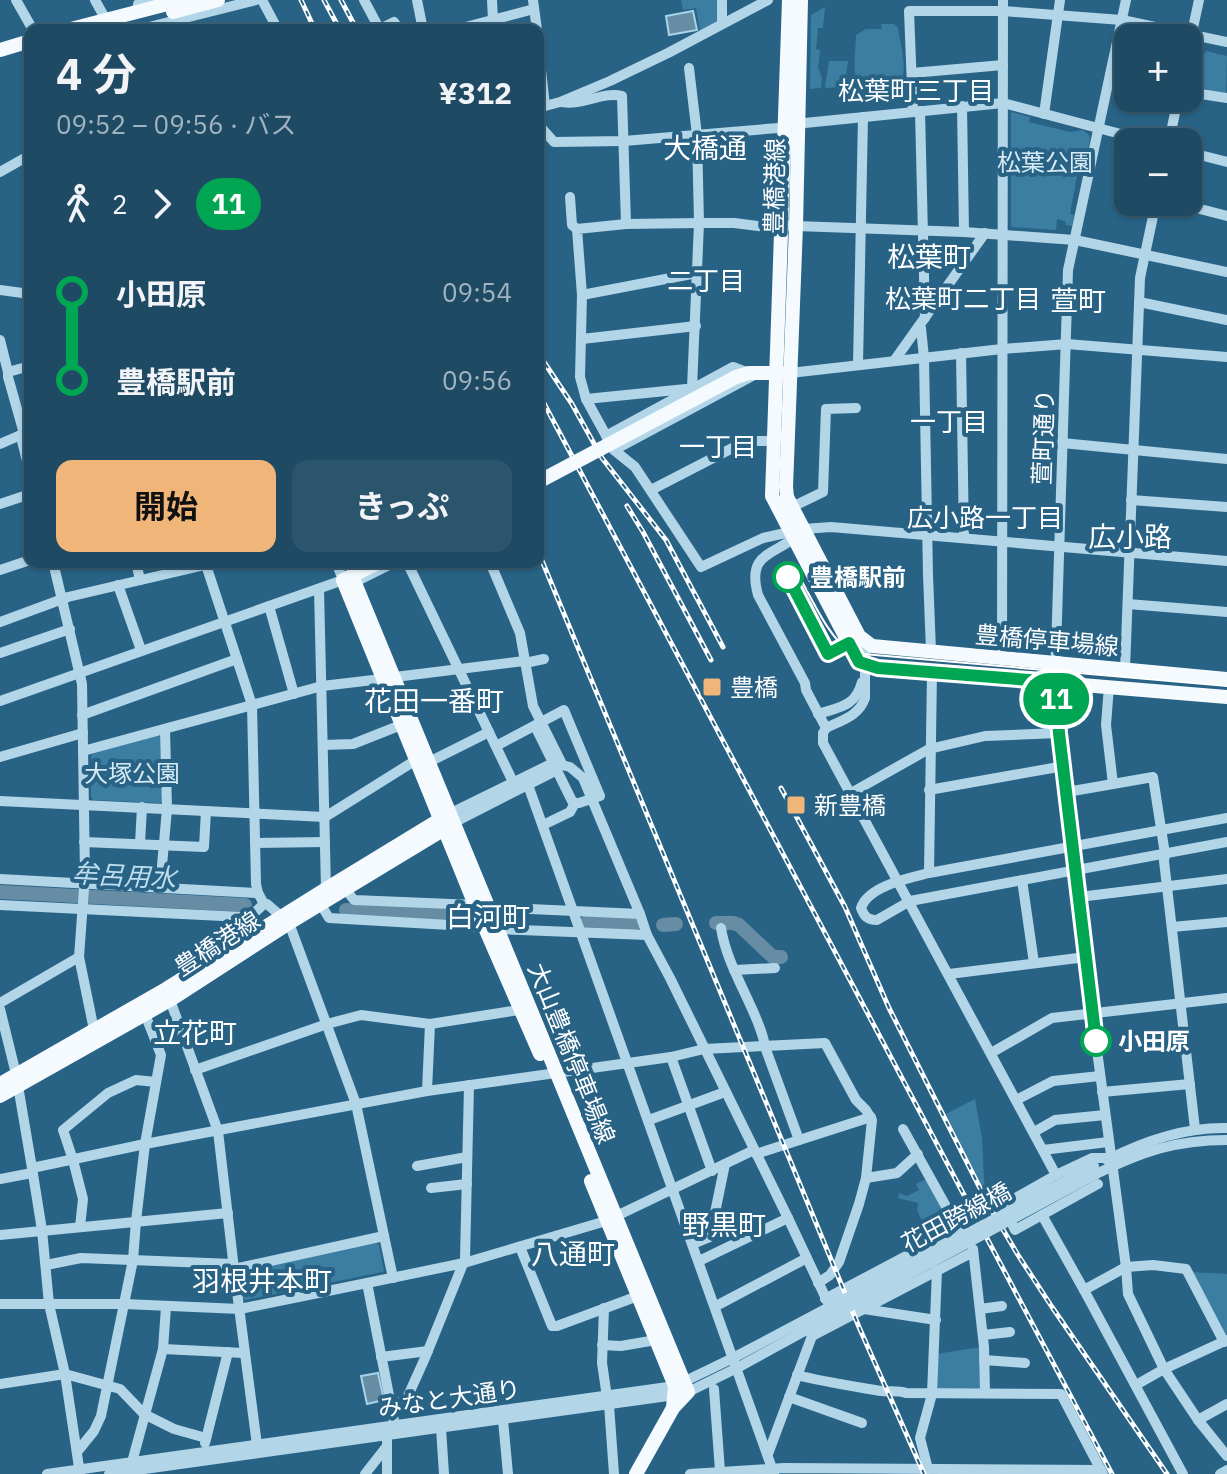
<!DOCTYPE html>
<html lang="ja">
<head>
<meta charset="utf-8">
<style>
	:root { --surface:#1e4a64; --page:#2b546d; --text:#f1f3f6; --muted:#a1b3bf; --line:#3c6278; --accent:#f0b679 }
	body { margin:0; font-family:"IBM Plex Sans","Noto Sans JP",sans-serif; background:var(--page); color:var(--text); height:100vh; display:flex; flex-direction:column; font-size:30px; white-space:nowrap }
	* { box-sizing:border-box; margin:0 }
	p { font-size:26px; color:var(--muted) }
	.icon { flex:none; width:44px; height:44px; fill:none; stroke:currentColor; stroke-width:2; stroke-linecap:round; stroke-linejoin:round }
	.map { position:relative; flex:1; overflow:hidden }
	.drawer { position:absolute; left:24px; top:24px; width:520px; height:544px; display:flex; flex-direction:column; background:var(--surface); border-radius:16px; box-shadow:0 2px 6px #0004,0 0 0 2px var(--line) }
	.drawer>* { flex:none }
	.badge { padding:0 16px; border-radius:26px; font-size:28px; line-height:52px }
	.controls { position:absolute; left:1114px; top:24px; display:grid; gap:16px }
	.controls a { display:grid; place-items:center; width:88px; height:88px; border-radius:16px; background:var(--surface); box-shadow:0 2px 6px #0004,0 0 0 2px var(--line); font-size:40px }
	.map>.badge { position:absolute; translate:-50% -50%; box-shadow:0 0 0 4px #fff }
	.legs { display:flex; align-items:center; gap:12px; height:88px; padding:0 32px; font-size:26px }
	.legs p { margin-inline-start:auto }
	.overview { display:flex; align-items:center; justify-content:space-between; height:136px; padding:0 32px }
	h1 { font-size:44px; font-weight:700; line-height:60px }
	.action { display:flex; gap:16px; margin-top:auto; padding:16px 32px }
	.action a { flex:1; height:92px; border-radius:16px; background:var(--accent); color:#111; font-size:32px; font-weight:700; line-height:92px; text-align:center }
	.action a+a { background:var(--page); color:var(--text) }
	ul { padding:0 32px; list-style:none }
	li { display:flex; align-items:center; gap:28px; height:88px; font-size:30px }
	li i { display:grid; place-items:center; width:12px; height:100%; margin:0 10px; background:currentColor }
	li i::after { content:''; width:20px; height:20px; margin:-10px; border:6px solid; border-radius:50%; background:var(--surface) }
	li p { margin-inline-start:auto }
	li:first-child i { background:linear-gradient(#0000 50%,currentColor 0) }
	li:last-child i { background:linear-gradient(currentColor 50%,#0000 0) }
	.map>svg:first-child { display:block }
</style>
</head>
<body>
<div class="map">
<svg width="1227" height="1474" viewBox="0 0 1227 1474">
	<rect width="100%" height="100%" fill="#286386"/>
	<g fill="#3c7ea2">
		<path d="M681 0H720V23L700 32 696 8 683 10Z"/>
		<path d="M825 7 823 28H818L816 49 820 50 818 68 822 78 821 88 810 89 811 15Z"/>
		<path d="M881 24H894L898 28C900 43 907 65 902 79 895 100 865 99 857 80 852 67 856 49 856 35L866 29H882Z"/>
		<path d="M1206 51 1227 56 1226 93 1191 87 1189 83Z"/>
		<path d="M829 61H848L845 83 842 87 825 88Z"/>
		<path d="M1011 112 1030 117 1029 122 1070 132 1083 130 1089 135 1090 139 1085 168 1079 171 1077 176 1070 214 1074 215 1072 226 1066 225 1065 221 1057 219 1056 230 1011 227Z"/>
		<path d="M158 735 161 737 163 801 161 803 93 800 91 797V757L92 754Z"/>
		<path d="M975 1099 982 1138 984 1181 986 1190 995 1209 993 1210 946 1114Z"/>
		<path d="M928 1178 948 1216 931 1224 923 1223 917 1210 918 1203 898 1198 899 1193 907 1196 919 1190 916 1184Z"/>
		<path d="M376 1243 379 1245 384 1271 382 1272 245 1300 242 1298 239 1272 241 1269Z"/>
		<path d="M1191 1272 1227 1274V1335L1225 1334Z"/>
		<path d="M981 1347 982 1388 979 1391 935 1390 936 1354Z"/>
	</g>
	<g fill="#668da4" stroke="#a7d2e8" stroke-width="2">
		<path d="M693 11 697 30 669 35 666 16Z"/>
		<path d="M378 1373 384 1400 367 1404 361 1376Z"/>
	</g>
	<g fill="none" stroke-linecap="round" stroke-linejoin="round">
		<g stroke="#668da4" stroke-width="14">
			<path d="M0 892 245 905"/>
			<path d="M346 910 468 915"/>
			<path d="M587 922 634 924"/>
			<path d="M716 923H733L739 925 773 957H781"/>
			<path d="M663 925 676 924"/>
		</g>
		<g stroke="#b2d5e8" stroke-width="10">
			<path d="M16 0 33 30"/>
			<path d="M95 0 106 20"/>
			<path d="M262 0 278 30"/>
			<path d="M364 0 380 30"/>
			<path d="M417 0 423 30"/>
			<path d="M492 0 493 20"/>
			<path d="M533 0 537 30"/>
			<path d="M1126 0 1068 270 1055 682 1059 733 1092 1013 1126 1267 1128 1294 1164 1369 1198 1420 1227 1456"/>
			<path d="M137 12 138 4 152 0"/>
			<path d="M722 24V0"/>
			<path d="M110 28 111 30"/>
			<path d="M141 29 256 0"/>
			<path d="M380 29 394 22 399 30"/>
			<path d="M454 30 534 9"/>
			<path d="M538 43 545 106"/>
			<path d="M1188 51 1199 0"/>
			<path d="M689 68 697 135 699 223 692 388"/>
			<path d="M912 73 1003 65"/>
			<path d="M1188 92 1227 98"/>
			<path d="M562 102C582 106 604 91 622 96L626 224"/>
			<path d="M962 106 964 232"/>
			<path d="M538 110 545 106 560 102 610 81 668 53 768 0"/>
			<path d="M920 111 925 318"/>
			<path d="M913 112 909 11H1003L1122 20 1227 42"/>
			<path d="M1044 114 1060 0"/>
			<path d="M538 124 554 142 624 141 778 128 785 125 1003 103 1151 142"/>
			<path d="M1169 142 1178 98"/>
			<path d="M1188 152 1227 162"/>
			<path d="M0 172 30 155"/>
			<path d="M570 197 572 225 577 229"/>
			<path d="M1173 202 1227 216"/>
			<path d="M1227 272 1075 240 964 232 796 226 781 225 774 228 734 223H699L626 224 577 229 582 295 580 377 586 399 614 450 635 467 701 567 763 538 803 529 831 527 1227 561"/>
			<path d="M0 290 30 294"/>
			<path d="M582 295 697 273"/>
			<path d="M1139 302 1227 320"/>
			<path d="M919 326 921 328 924 358 928 575 931 651"/>
			<path d="M582 339 696 326"/>
			<path d="M0 340 8 372V377L23 430 21 437 30 473"/>
			<path d="M961 353 964 538"/>
			<path d="M894 361 985 233"/>
			<path d="M858 365 863 117"/>
			<path d="M8 372 30 366"/>
			<path d="M790 373 1002 349 1067 344 1227 357"/>
			<path d="M586 399 686 389"/>
			<path d="M606 436 733 367 749 373"/>
			<path d="M1062 443 1227 459"/>
			<path d="M0 444 30 431"/>
			<path d="M614 450 754 375"/>
			<path d="M651 490 746 441H773"/>
			<path d="M1131 500 1227 507"/>
			<path d="M0 504 30 494"/>
			<path d="M792 507 823 492 826 409 856 408"/>
			<path d="M799 534C775 556 746 551 758 595L805 683 806 690 826 728C842 720 859 716 865 698V642"/>
			<path d="M53 562 82 684 85 875 79 957 94 1030"/>
			<path d="M136 562 140 580"/>
			<path d="M407 562 513 782"/>
			<path d="M490 562 520 633 533 706 562 764"/>
			<path d="M0 570 30 560"/>
			<path d="M355 582 395 562"/>
			<path d="M118 585 141 650"/>
			<path d="M319 589 326 889"/>
			<path d="M1128 604 1227 612"/>
			<path d="M269 606 294 694"/>
			<path d="M0 622 68 597 218 562"/>
			<path d="M0 653 70 629"/>
			<path d="M1002 658 1003 0"/>
			<path d="M525 663 544 659"/>
			<path d="M1125 669 1140 278 1156 202"/>
			<path d="M395 677 524 661"/>
			<path d="M1109 686 1106 725 1113 784"/>
			<path d="M0 701 343 580 336 562"/>
			<path d="M818 714C840 707 855 707 862 682"/>
			<path d="M82 715 237 659"/>
			<path d="M535 726 572 801 575 803"/>
			<path d="M826 728 823 733V743L1056 1175"/>
			<path d="M323 745 353 744 401 725"/>
			<path d="M496 746 564 710 600 796 579 803H575L570 812 543 825"/>
			<path d="M83 751 322 686 382 679"/>
			<path d="M0 757 83 733"/>
			<path d="M429 762 489 732"/>
			<path d="M528 785 774 1474"/>
			<path d="M929 790 1064 766"/>
			<path d="M1067 792 1153 777 1165 854 1164 861 1195 1129"/>
			<path d="M851 793 929 749 985 736 1059 733"/>
			<path d="M0 801 325 817 416 760"/>
			<path d="M451 813 553 763 570 767 583 778 640 914 647 935 670 978 788 1218 830 1307"/>
			<path d="M1227 818 929 873C909 878 868 886 861 908 864 916 867 920 877 920L910 901 1227 842"/>
			<path d="M455 822 557 770"/>
			<path d="M84 842 204 847 206 811"/>
			<path d="M255 843 325 842"/>
			<path d="M140 844 142 807"/>
			<path d="M929 873 932 672"/>
			<path d="M0 879 258 893"/>
			<path d="M1022 880 1034 963"/>
			<path d="M160 888 167 809 165 729"/>
			<path d="M346 890 354 900 475 905"/>
			<path d="M1079 897 1227 879"/>
			<path d="M264 904H267L289 923 356 1104 393 1278"/>
			<path d="M0 905 243 917 254 913 264 904 258 893 256 884 252 705 205 562"/>
			<path d="M321 905 329 918 484 927"/>
			<path d="M489 907 640 914"/>
			<path d="M1172 927 1227 922"/>
			<path d="M721 928C726 961 746 992 758 1023 761 1031 764 1038 765 1047L799 1140"/>
			<path d="M498 929 647 935"/>
			<path d="M734 970 775 968"/>
			<path d="M949 974 1086 957"/>
			<path d="M170 1000 218 1131 234 1269 257 1445"/>
			<path d="M0 1003 79 957"/>
			<path d="M0 1009 16 1074 32 1168 42 1230 49 1304 65 1374 80 1474"/>
			<path d="M991 1053 1052 1018 1227 998"/>
			<path d="M671 1057 712 1171"/>
			<path d="M195 1070 327 1024 361 1015 430 1024 519 1010"/>
			<path d="M427 1091 430 1024"/>
			<path d="M1102 1092 1190 1084"/>
			<path d="M1016 1100 1053 1081 1100 1076"/>
			<path d="M649 1120 725 1092"/>
			<path d="M903 1129 958 1228"/>
			<path d="M1034 1132 1055 1120 1105 1115"/>
			<path d="M1043 1150 1108 1142"/>
			<path d="M756 1154 871 1117"/>
			<path d="M1107 1160C1144 1141 1184 1127 1227 1128"/>
			<path d="M417 1166 467 1157"/>
			<path d="M32 1168 145 1144 427 1091 671 1057 704 1049 825 1043 856 1100 866 1110 872 1120 866 1178 859 1204 839 1262 830 1275 818 1283"/>
			<path d="M1096 1174C1142 1152 1174 1140 1227 1140"/>
			<path d="M866 1178 897 1173 918 1154"/>
			<path d="M0 1179 32 1173"/>
			<path d="M1098 1184 1015 1230 1003 1205 1056 1175 1092 1158H1111"/>
			<path d="M431 1188 467 1184"/>
			<path d="M1042 1215 1084 1290"/>
			<path d="M80 1227 83 1199 73 1160 63 1130 108 1093 136 1080 156 1082"/>
			<path d="M0 1235 228 1213"/>
			<path d="M693 1244 710 1237 725 1164"/>
			<path d="M520 1247 552 1326H557L638 1296"/>
			<path d="M973 1249 984 1347 985 1393"/>
			<path d="M699 1261 788 1218"/>
			<path d="M46 1265 81 1258 233 1264"/>
			<path d="M234 1269 384 1236"/>
			<path d="M367 1283 395 1426"/>
			<path d="M825 1299 961 1227 962 1228"/>
			<path d="M0 1304H124L240 1309 367 1283 464 1263 606 1221 754 1150"/>
			<path d="M716 1306 807 1258"/>
			<path d="M604 1308 602 1363 607 1397"/>
			<path d="M864 1309 936 1320"/>
			<path d="M980 1309 1002 1306"/>
			<path d="M983 1335 1010 1332"/>
			<path d="M812 1336 973 1252"/>
			<path d="M602 1345 621 1346 656 1340"/>
			<path d="M163 1349 244 1353"/>
			<path d="M381 1357 428 1351"/>
			<path d="M984 1360 1025 1363"/>
			<path d="M797 1375C824 1382 852 1386 881 1391 890 1392 897 1390 906 1393L1061 1394 1103 1474"/>
			<path d="M0 1384 65 1374 120 1389 144 1414 174 1429 206 1438"/>
			<path d="M1136 1385 1164 1369 1227 1340"/>
			<path d="M714 1389 720 1471"/>
			<path d="M789 1397 862 1423"/>
			<path d="M609 1405 614 1474"/>
			<path d="M391 1408 407 1398 425 1358 465 1259 469 1085"/>
			<path d="M503 1420 508 1474"/>
			<path d="M1198 1420 1227 1404"/>
			<path d="M441 1428 444 1474"/>
			<path d="M205 1443 228 1352"/>
			<path d="M77 1452 94 1431 101 1416 133 1260 136 1221 145 1144 161 1055 145 1014"/>
			<path d="M768 1454 812 1336 809 1331"/>
			<path d="M132 1462 163 1349 166 1307"/>
			<path d="M928 1469 920 1438 932 1394 937 1270"/>
			<path d="M47 1474 675 1386 733 1358 837 1303"/>
			<path d="M109 1474 675 1395 688 1392 737 1368 841 1311"/>
			<path d="M365 1474 387 1446"/>
			<path d="M387 1474V1436"/>
			<path d="M690 1474 784 1468 1101 1470"/>
			<path d="M1183 1474 1084 1290 1126 1267 1153 1265 1186 1269 1224 1342"/>
			<path d="M1220 1474 1227 1470"/>
		</g>
		<g stroke="#f4fafe" stroke-width="14">
			<path d="M789 0 772 496 857 659 864 664 878 668 1227 697"/>
			<path d="M801 0 796 226 786 487 787 497 792 507 859 636 872 646 1227 679"/>
			<path d="M173 12 218 0"/>
			<path d="M67 30 183 0"/>
			<path d="M0 50 30 41"/>
			<path d="M736 377 749 373H782"/>
			<path d="M380 562 343 580 478 912 540 1054"/>
			<path d="M352 576 688 1392 673 1408 636 1474"/>
			<path d="M0 1084 166 989 326 889 449 814"/>
			<path d="M0 1096 170 1000 289 923 451 825"/>
			<path d="M591 1181 675 1386 673 1408"/>
		</g>
		<path stroke="#fff" stroke-width="2" d="M794 567C809 592 828 639 852 653L1227 686"/>
		<g stroke="#fff" stroke-width="5">
			<g id="rail">
				<path d="M301 0 315 30"/>
				<path d="M324 0 340 30"/>
				<path d="M341 0 357 30"/>
				<path d="M538 353 572 404 602 458 666 540 723 647"/>
				<path d="M538 392 1112 1474"/>
				<path d="M627 506 643 532 711 660"/>
				<path d="M538 551 859 1327 924 1474"/>
				<path d="M781 788 845 907 889 1008 989 1206 1018 1255 1052 1307 1167 1474"/>
			</g>
		</g>
		<use href="#rail" stroke="#286386" stroke-width="2" stroke-dasharray="6" stroke-linecap="butt"/>
		<g stroke="#b2d5e8" stroke-width="10">
			<path d="M837 1303 1094 1166"/>
			<path d="M841 1311 1096 1174"/>
		</g>
		<path stroke="#f4fafe" stroke-width="14" d="M538 482 736 377"/>
	</g>
	<g fill="none" stroke-linecap="round" stroke-linejoin="round">
		<g stroke="#fff" stroke-width="18">
			<path id="line-1" d="M788 577 828 654 849 643 859 662 878 668 1055 682 1059 733 1096 1041"/>
		</g>
		<use href="#line-1" stroke="#00a651" stroke-width="12"/>
	</g>
	<g fill="#fff" stroke="#00a651" stroke-width="4">
		<circle cx="788" cy="577" r="14"/>
		<circle cx="1096" cy="1041" r="14"/>
	</g>
	<g fill="#f0b679" stroke="#286386" stroke-width="3">
		<rect x="702" y="677" width="20" height="20" rx="4"/>
		<rect x="786" y="795" width="20" height="20" rx="4"/>
	</g>
	<g text-anchor="middle" dominant-baseline="central" stroke-width="8" stroke-linejoin="round" paint-order="stroke">
		<g font-size="24" fill="#d6ebf6" stroke="#286386">
			<text x="1045" y="162">松葉公園</text>
			<text x="132" y="773">大塚公園</text>
		</g>
		<g font-size="24" fill="#fff" stroke="#286386">
			<text transform="translate(774 186) rotate(-89)">豊橋港線</text>
			<text transform="translate(1043 437) rotate(-88)">萱町通り</text>
			<text transform="translate(1047 640) rotate(5)">豊橋停車場線</text>
			<text transform="translate(217 943) rotate(-33)">豊橋港線</text>
			<text transform="translate(572 1053) rotate(68)">大山豊橋停車場線</text>
			<text transform="translate(956 1217) rotate(-28)">花田跨線橋</text>
			<text transform="translate(449 1398) rotate(-8)">みなと大通り</text>
		</g>
		<g font-size="24" font-weight="bold" fill="#fff" stroke="#286386" text-anchor="start">
			<text x="810" y="577">豊橋駅前</text>
			<text x="1118" y="1041">小田原</text>
		</g>
		<g font-size="24" fill="#fff" stroke="#286386" text-anchor="start">
			<text x="730" y="687">豊橋</text>
			<text x="814" y="805">新豊橋</text>
		</g>
		<g font-size="26" fill="#fff" stroke="#286386">
			<text x="916" y="90">松葉町三丁目</text>
			<text x="706" y="280">二丁目</text>
			<text x="963" y="298">松葉町二丁目</text>
			<text x="949" y="421">一丁目</text>
			<text x="718" y="446">一丁目</text>
			<text x="985" y="517">広小路一丁目</text>
		</g>
		<g font-size="26" font-style="italic" fill="#bedeef" stroke="#286386">
			<text transform="translate(124 875) rotate(3)">牟呂用水</text>
		</g>
		<g font-size="28" fill="#fff" stroke="#286386">
			<text x="705" y="147">大橋通</text>
			<text x="929" y="256">松葉町</text>
			<text x="1078" y="300">萱町</text>
			<text x="1130" y="536">広小路</text>
			<text x="434" y="700">花田一番町</text>
			<text x="488" y="916">白河町</text>
			<text x="195" y="1032">立花町</text>
			<text x="724" y="1224">野黒町</text>
			<text x="573" y="1253">八通町</text>
			<text x="262" y="1280">羽根井本町</text>
		</g>
	</g>
</svg>
<div class="controls">
<a>+</a>
<a>−</a>
</div>
<b class="badge" style="left:1056px;top:699px;background:#00a651;color:#fff">11</b>
<section class="drawer">
<div class="overview"><div><h1>4 分</h1><p>09:52 – 09:56 · バス</p></div><b>¥312</b></div>
<div class="legs"><svg class="icon" aria-label="walk" viewBox="0 0 24 24"><circle cx="13" cy="4" r="2"/><path d="M13 8l-2 6 4 7M11 14l-3 7M7 12l3-4h3l4 4"/></svg>2<svg class="icon" aria-label="forward" viewBox="0 0 24 24"><path d="M9 5l7 7-7 7"/></svg><b class="badge" style="background:#00a651;color:#fff">11</b></div>
<ul>
<li><i style="color:#00a651"></i><b>小田原</b><p>09:54</p></li>
<li><i style="color:#00a651"></i><b>豊橋駅前</b><p>09:56</p></li>
</ul>
<div class="action"><a>開始</a><a>きっぷ</a></div>
</section>
</div>
</body>
</html>
